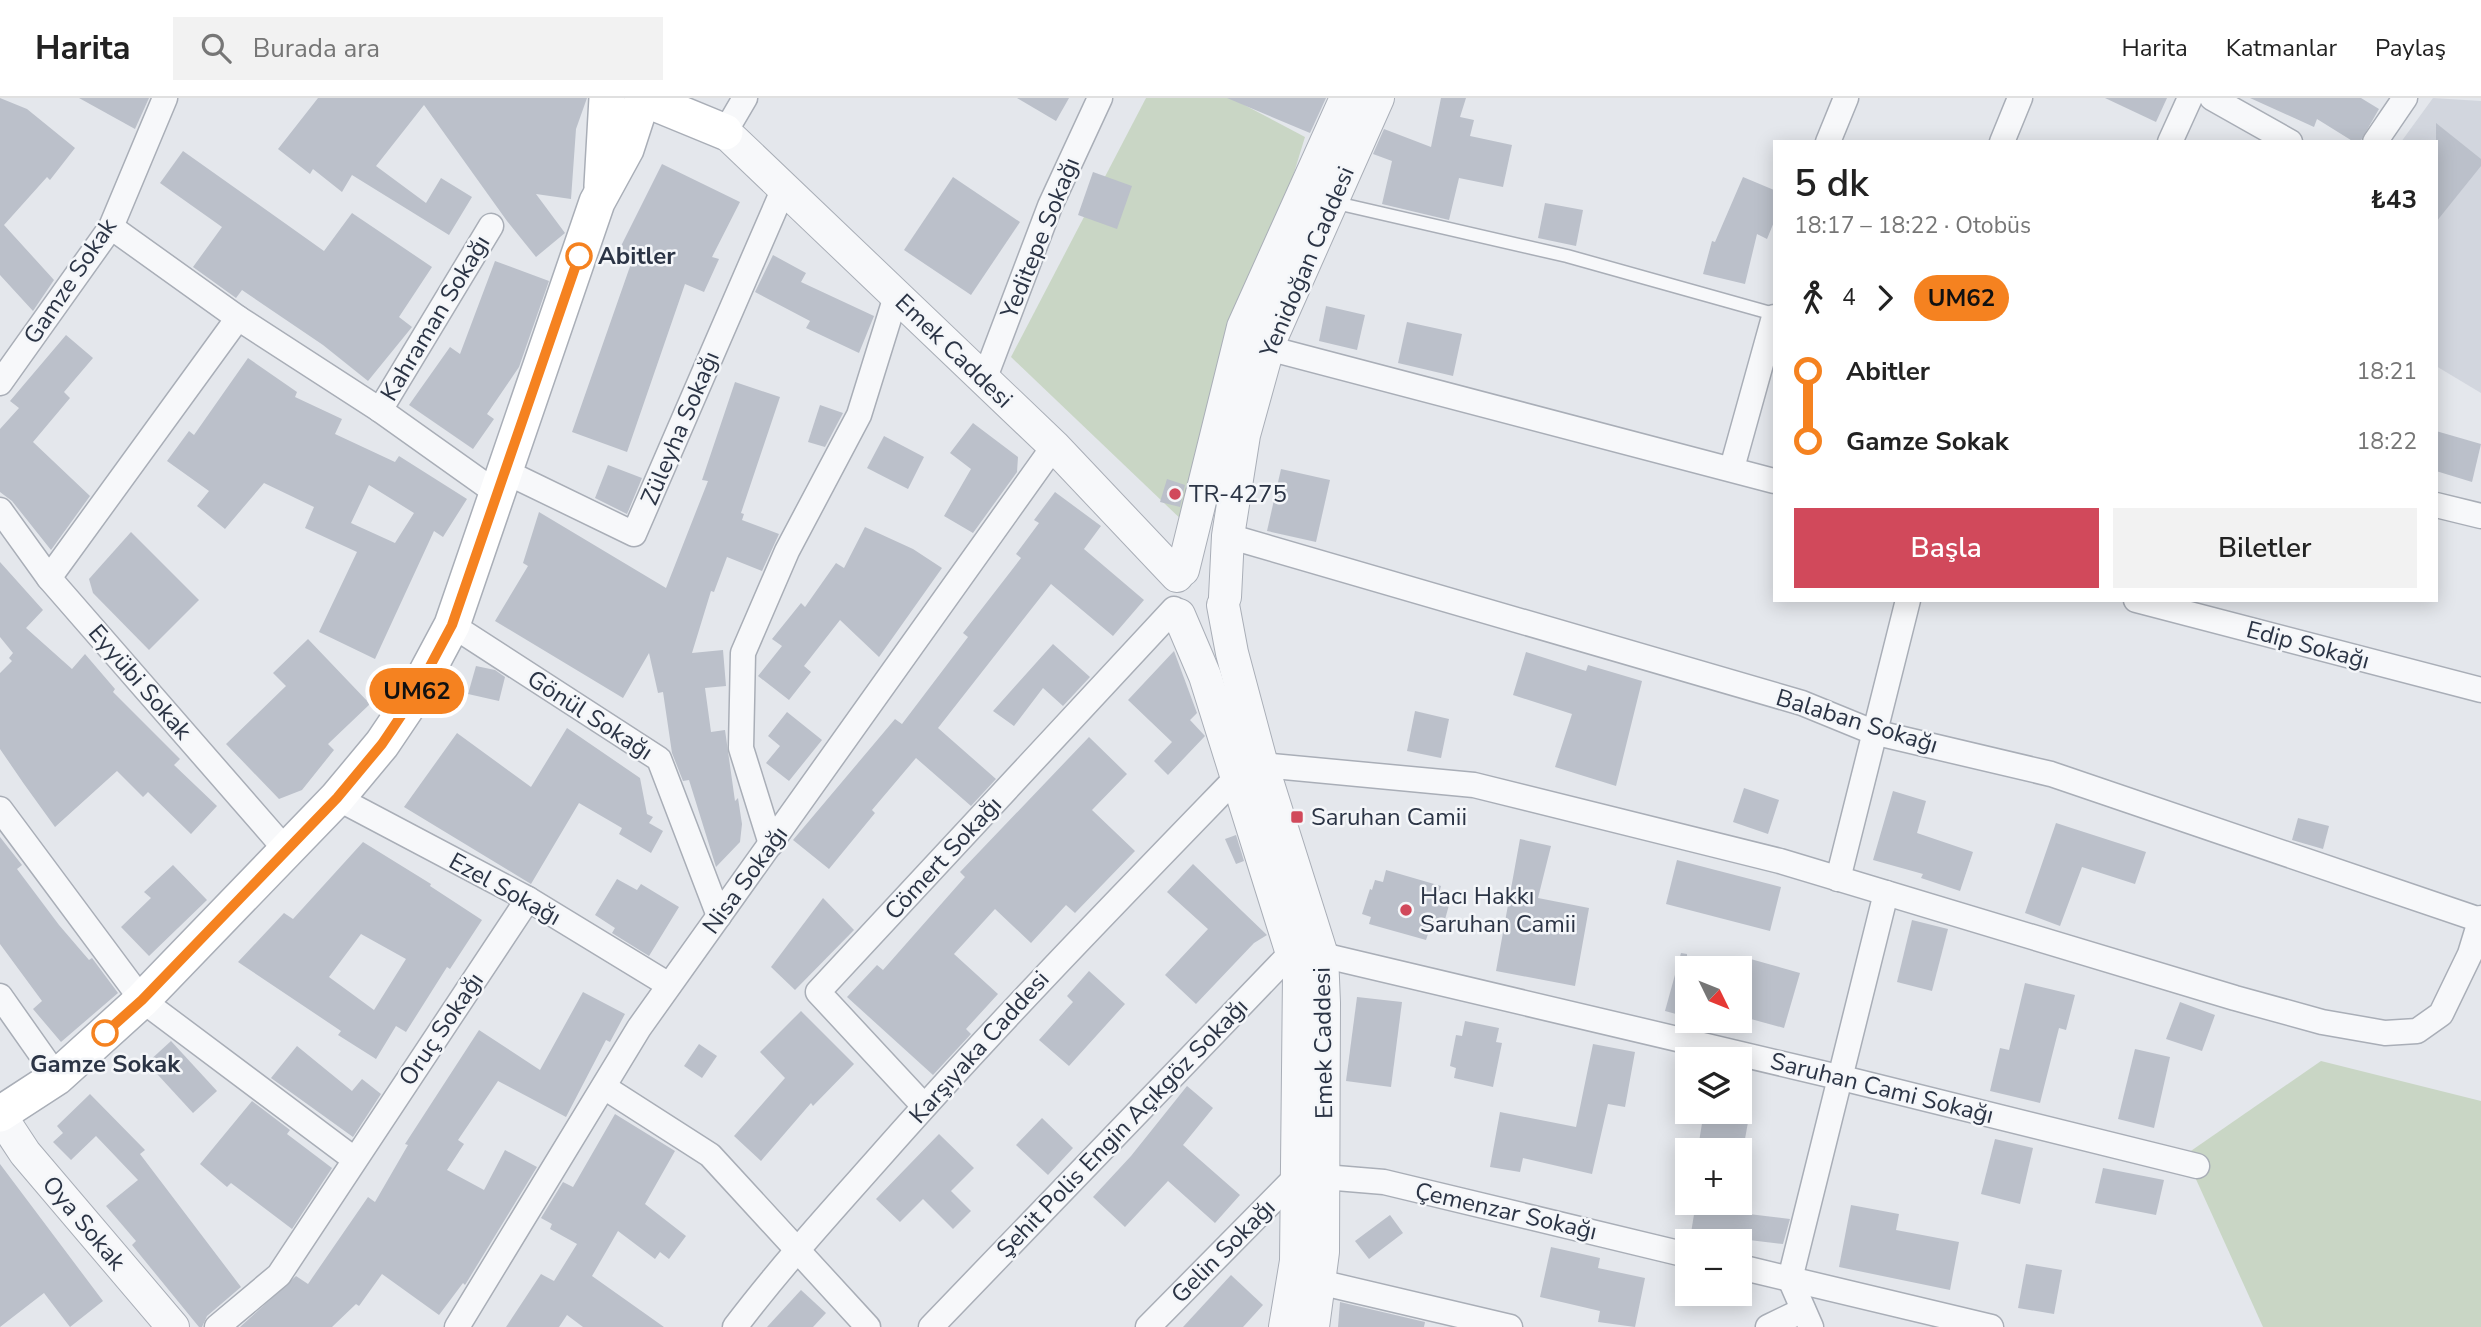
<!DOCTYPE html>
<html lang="tr">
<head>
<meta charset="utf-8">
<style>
	:root { --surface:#fff; --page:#f2f2f2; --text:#222; --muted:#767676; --line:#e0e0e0; --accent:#d1495b }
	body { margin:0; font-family:"Nunito Sans",sans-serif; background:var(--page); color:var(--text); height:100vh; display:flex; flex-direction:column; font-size:26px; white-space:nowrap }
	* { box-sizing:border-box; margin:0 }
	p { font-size:23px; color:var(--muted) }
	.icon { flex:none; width:38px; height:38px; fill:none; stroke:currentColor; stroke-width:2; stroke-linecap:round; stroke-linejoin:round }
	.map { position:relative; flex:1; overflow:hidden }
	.side { position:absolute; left:1773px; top:42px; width:665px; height:462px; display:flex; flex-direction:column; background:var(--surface); border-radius:0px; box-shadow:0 4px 18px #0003 }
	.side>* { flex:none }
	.badge { padding:0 14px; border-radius:23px; font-size:24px; line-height:46px }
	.needle { width:46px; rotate:133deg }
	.controls { position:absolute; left:1675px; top:858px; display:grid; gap:14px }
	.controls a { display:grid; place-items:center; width:77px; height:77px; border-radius:0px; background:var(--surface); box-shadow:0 4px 18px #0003; font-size:35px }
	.map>.badge { position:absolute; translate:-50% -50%; box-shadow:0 0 0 4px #fff }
	.legs { display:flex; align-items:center; gap:10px; height:77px; padding:0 21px; font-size:23px }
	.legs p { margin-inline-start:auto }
	.head { display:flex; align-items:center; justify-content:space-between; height:119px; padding:0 21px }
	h1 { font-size:38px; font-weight:600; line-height:52px }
	.cta { display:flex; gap:14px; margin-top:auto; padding:14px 21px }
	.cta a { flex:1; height:80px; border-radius:0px; background:var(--accent); color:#fff; font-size:28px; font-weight:600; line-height:80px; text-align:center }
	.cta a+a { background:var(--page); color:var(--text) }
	ul { padding:0 21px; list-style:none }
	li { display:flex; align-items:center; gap:24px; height:70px; font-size:26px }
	li i { display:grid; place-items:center; width:10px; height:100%; margin:0 9px; background:currentColor }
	li i::after { content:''; width:18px; height:18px; margin:-9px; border:5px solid; border-radius:50%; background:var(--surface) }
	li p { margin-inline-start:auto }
	li:first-child i { background:linear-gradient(#0000 50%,currentColor 0) }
	li:last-child i { background:linear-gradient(currentColor 50%,#0000 0) }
	header { display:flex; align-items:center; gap:42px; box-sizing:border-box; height:98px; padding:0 35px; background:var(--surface); border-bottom:2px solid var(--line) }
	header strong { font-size:33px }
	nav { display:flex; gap:38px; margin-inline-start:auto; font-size:24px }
	.search { width:490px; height:63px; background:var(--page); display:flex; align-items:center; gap:18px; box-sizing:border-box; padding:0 24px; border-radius:0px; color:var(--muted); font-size:26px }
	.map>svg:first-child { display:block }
</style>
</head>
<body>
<header>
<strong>Harita</strong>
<div class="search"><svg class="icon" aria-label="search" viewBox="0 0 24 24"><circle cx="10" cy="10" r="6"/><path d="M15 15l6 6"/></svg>Burada ara</div>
<nav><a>Harita</a><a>Katmanlar</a><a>Paylaş</a></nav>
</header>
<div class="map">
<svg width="2481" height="1229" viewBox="0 0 2481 1229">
	<rect width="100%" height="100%" fill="#e4e7ec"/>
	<path fill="#d2d6de" d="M2433 0 2481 3V295L2436 268V44H2401Z"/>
	<g fill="#c9d6c5">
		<path d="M1146 0H1231L1305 39 1186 426 1011 259Z"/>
		<path d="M2321 963 2481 1003V1229H2263L2185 1057Z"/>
	</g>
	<g fill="#bbc0ca" fill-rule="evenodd">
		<path d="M0 0 27 11 75 50 50 82 47 79 4 127 54 182 33 213 0 177Z"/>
		<path d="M79 0H149L135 31Z"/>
		<path d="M318 0H587L576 31 571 101 536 96 565 135 536 159 507 123 424 7 376 68 426 105 441 80 472 99 449 137 352 77 342 94 313 71 310 76 278 51Z"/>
		<path d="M1017 0H1069L1056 23Z"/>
		<path d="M1227 0H1326L1310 35Z"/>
		<path d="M1441 0H1466L1460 19 1474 22 1470 38 1512 47 1503 89 1459 80 1449 122 1382 106 1392 63 1373 56 1384 31 1431 49Z"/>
		<path d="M2105 0H2167L2156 24Z"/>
		<path d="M2250 0H2361L2379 11 2360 44H2354L2317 21 2314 29Z"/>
		<path d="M2436 25 2481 61V68L2436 124Z"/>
		<path d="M183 53 324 153 352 115 432 169 399 219 412 229 368 283 323 247 242 192 236 200 193 169 222 129 160 85Z"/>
		<path d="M662 66 740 104 712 159 719 161 704 194 685 186 627 354 572 334 634 157 620 150Z"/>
		<path d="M1093 74 1132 88 1117 131 1078 117Z"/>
		<path d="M953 79 1020 124 971 197 904 152Z"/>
		<path d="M1743 79 1774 92V124L1767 141 1757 136 1745 186 1703 176 1712 143 1715 144Z"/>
		<path d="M1545 105 1583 112 1576 148 1538 140Z"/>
		<path d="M773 157 806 175 801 184 874 218 859 255 806 230 810 223 755 194Z"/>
		<path d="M495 163 549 183 519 269 487 316 494 321 473 351 409 307 450 249 460 256Z"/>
		<path d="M1326 208 1365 217 1357 252 1319 243Z"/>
		<path d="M1407 224 1462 236 1453 278 1398 265Z"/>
		<path d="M66 237 93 260 64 294 70 300 33 344 90 398 51 452 12 403 0 394V331L19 310 10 303Z"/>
		<path d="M248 260 297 294 295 299 342 321 335 336 395 364 399 358 467 401 443 439 434 433 375 561 319 534 357 454 305 430 314 409 264 385 225 431 197 408 209 393 167 363 189 333 194 337ZM369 387 414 415 395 445 351 425Z"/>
		<path d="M735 284 780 299 741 415 744 416 742 422 779 436 762 473 727 459 714 494 711 493 692 555 723 552 726 588 705 590 711 634 725 632 735 703 738 700 742 726 740 744 716 769 689 682 683 683 672 655 663 594 658 595 649 555 623 600 495 523 528 468 523 465 539 414 666 490 708 383 702 382Z"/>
		<path d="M820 307 843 315 825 349 808 344Z"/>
		<path d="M973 325 1018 359 1017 374 973 435 944 418 971 371 950 355Z"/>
		<path d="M2436 333 2481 346 2472 384 2436 373Z"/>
		<path d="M884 338 924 359 908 391 867 370Z"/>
		<path d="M608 367 642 380 627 416 595 400Z"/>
		<path d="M1281 371 1330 382 1316 444 1267 433Z"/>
		<path d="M1167 381 1185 387 1180 409 1160 404Z"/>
		<path d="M1055 394 1101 428 1084 451 1144 502 1113 538 1051 486 938 630 996 681 971 708 916 660 872 712 875 715 829 771 793 742 895 621 902 626 968 539 963 535 1021 460 1016 456 1039 425 1034 422Z"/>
		<path d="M865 429 913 451 942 470 879 559 840 522 804 568 811 574 789 602 758 578 782 548 772 541 801 505 805 509 836 465 844 470Z"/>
		<path d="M131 434 199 502 149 552 93 495 89 481Z"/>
		<path d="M0 464 43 512 26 530 72 571 85 556 115 591 113 594 180 661 174 667 217 708 191 736 148 694 143 699 117 673 55 729 24 686 0 651V575L12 563 9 560 13 555 0 539Z"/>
		<path d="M308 541 370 606 328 646 334 652 302 692 279 701 226 646 286 588 273 575Z"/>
		<path d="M1053 546 1090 579 1063 608 1043 590 1014 628 993 613Z"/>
		<path d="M1174 553 1197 615 1190 622 1205 638 1168 677 1154 663 1172 644 1128 602Z"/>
		<path d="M1526 554 1586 573 1588 567 1642 583 1616 688 1555 669 1572 616 1513 597Z"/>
		<path d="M476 568 495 572 505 579 499 603 468 596Z"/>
		<path d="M1415 613 1449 621 1441 660 1407 653Z"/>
		<path d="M787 614 822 642 789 683 766 665 780 648 768 638Z"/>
		<path d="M567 630 640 680 647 716 653 719 649 725 663 733 651 755 619 736 622 730 579 705 531 786 404 709 457 635 531 689Z"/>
		<path d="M1089 639 1127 676 1092 712 1135 753 1075 815 1066 807 1031 845 995 811 954 856 998 896 966 931 971 936 933 977 847 899 877 867 883 872 965 779 960 774Z"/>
		<path d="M1744 690 1779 702 1768 736 1733 724Z"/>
		<path d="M1893 693 1926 703 1917 735 1973 754 1960 793 1921 780 1923 776 1873 762Z"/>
		<path d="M2298 720 2329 728 2323 751 2292 742Z"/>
		<path d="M2056 725 2146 754 2135 786 2082 769 2060 828 2025 815Z"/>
		<path d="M1236 737 1244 763 1236 766 1225 741Z"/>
		<path d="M0 739 22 767 17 771 59 827 89 862 92 860 118 895 61 944 33 911 42 903 0 846Z"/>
		<path d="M1520 741 1551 748 1538 800 1589 810 1575 888 1496 873Z"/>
		<path d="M363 744 431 786 430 788 482 822 450 871 447 869 406 934 396 928 376 961 338 937 341 933 238 864 284 815 293 821ZM361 836 406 861 374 912 329 879Z"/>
		<path d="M1677 762 1781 789 1770 833 1666 806Z"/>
		<path d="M1193 766 1267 837 1254 845 1196 906 1165 877 1208 831 1167 794Z"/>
		<path d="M173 767 207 802 149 858 121 829 151 800 144 794Z"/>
		<path d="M1386 772 1441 788 1437 803 1449 807 1441 836 1429 833 1426 842 1369 826 1371 819 1362 816 1370 791 1372 792 1375 782 1383 784Z"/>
		<path d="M617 781 637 792 641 786 679 809 649 858 612 835 615 830 595 817Z"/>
		<path d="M823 800 854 832 795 892 771 869Z"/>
		<path d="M1912 822 1948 831 1932 893 1897 884Z"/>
		<path d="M1681 855 1687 856V919L1665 913Z"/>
		<path d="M1747 860 1800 875 1784 930 1740 918V887Z"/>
		<path d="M1089 873 1125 906 1069 968 1039 942 1073 904 1067 898Z"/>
		<path d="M2025 885 2075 897 2066 932 2059 930 2040 1005 1990 993 2000 950 2009 952Z"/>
		<path d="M583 894 625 916 610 944 606 942 566 1019 498 983 458 1042 464 1046 447 1072 484 1092 505 1052 537 1069 465 1187 463 1185 439 1217 382 1176 359 1208 356 1206 332 1229H240L296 1178 308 1186 368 1099 375 1104 408 1047 405 1046 479 932 540 972Z"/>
		<path d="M1357 899 1402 904 1391 989 1346 983Z"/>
		<path d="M2180 904 2215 917 2202 953 2166 941Z"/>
		<path d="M801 913 854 966 813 1008 811 1005 761 1063 734 1038 785 980 760 954Z"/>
		<path d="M1465 923 1499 930 1496 944 1502 945 1493 989 1454 980 1456 970 1450 968 1456 937 1462 938Z"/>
		<path d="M171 943 217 993 193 1015 147 965Z"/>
		<path d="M699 946 717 958 702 980 684 968Z"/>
		<path d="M1593 946 1635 954 1625 1009 1608 1006 1592 1076 1523 1060 1520 1074 1490 1069 1500 1014 1576 1029Z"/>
		<path d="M297 948 352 993 362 981 381 996 353 1039 271 980Z"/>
		<path d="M2135 951 2170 959 2154 1030 2118 1021Z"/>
		<path d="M1187 988 1213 1010 1183 1047 1240 1097 1215 1125 1168 1083 1125 1129 1093 1099 1131 1058Z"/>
		<path d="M90 996 145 1052 140 1056 241 1189 207 1218 202 1229H199L132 1147 136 1143 106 1108 138 1082 96 1038 71 1062 53 1044 63 1035 57 1028Z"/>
		<path d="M252 1003 290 1032 287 1036 332 1070 292 1131 231 1085 227 1089 200 1066Z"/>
		<path d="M1704 1013H1750L1743 1052 1699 1044Z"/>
		<path d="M615 1016 675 1053 645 1106 686 1138 669 1161 660 1154 655 1161 618 1133 592 1178 664 1229H583L567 1217 559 1229H506L541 1176 554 1183 577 1146 550 1131 552 1126 541 1120 563 1084 573 1089Z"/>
		<path d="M1042 1020 1073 1050 1048 1077 1016 1047Z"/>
		<path d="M939 1036 974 1070 951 1093 971 1113 953 1131 923 1101 900 1124 876 1101Z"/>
		<path d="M1995 1041 2033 1050 2020 1106 1981 1096Z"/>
		<path d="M0 1066 103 1203 70 1229 44 1195 0 1229Z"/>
		<path d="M2103 1070 2164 1082 2156 1117 2095 1105Z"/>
		<path d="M1696 1104H1734L1732 1114 1790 1121 1783 1146 1691 1135Z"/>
		<path d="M1851 1107 1899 1116 1896 1132 1959 1144 1950 1192 1839 1169Z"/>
		<path d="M1390 1117 1403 1135 1369 1161 1355 1143Z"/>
		<path d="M1551 1149 1600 1160 1598 1170 1645 1180 1635 1229 1598 1224 1600 1213 1540 1199Z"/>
		<path d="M2026 1166 2062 1172 2054 1216 2018 1210Z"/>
		<path d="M1231 1177 1263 1207 1243 1229H1183Z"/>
		<path d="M801 1192 826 1215 813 1229H767Z"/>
		<path d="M1340 1204 1425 1224 1424 1229H1338Z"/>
	</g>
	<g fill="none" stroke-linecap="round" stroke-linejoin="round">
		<g stroke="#a9aeb7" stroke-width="15">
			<path id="service" d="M1332 104 1567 158 1774 216"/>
		</g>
		<g stroke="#a9aeb7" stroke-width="27">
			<g id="minor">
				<path d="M2212 0 2290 44"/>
				<path d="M725 34 745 0"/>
				<path d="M1828 44 1846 0"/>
				<path d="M2002 44 2020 0"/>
				<path d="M2170 44 2190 0"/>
				<path d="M2375 44 2405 0"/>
				<path d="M111 129 238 220"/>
				<path d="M1268 250 1774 383"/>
				<path d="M984 282 1050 108 1100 0"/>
				<path d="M0 285 111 129 165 0"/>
				<path d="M380 312 491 128"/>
				<path d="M1732 370 1774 219"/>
				<path d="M504 373 634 436 784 90"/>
				<path d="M2436 407 2481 418"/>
				<path d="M0 412 49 480 286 752"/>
				<path d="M1228 438 1802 605 1873 634 2051 676 2480 822"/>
				<path d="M49 480 238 220 380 312 498 396"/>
				<path d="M2136 502 2481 592"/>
				<path d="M452 527 659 661 719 818"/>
				<path d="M1262 667 1474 687 1780 763 2235 900 2322 924 2385 935 2417 933 2441 916 2470 856 2481 820"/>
				<path d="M337 700 528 801 669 887"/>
				<path d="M0 711 142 902 354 1061"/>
				<path d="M771 746 741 650 743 555 787 453 859 317 896 198"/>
				<path d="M1838 781 1908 502"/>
				<path d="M1322 857 1838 979 2197 1068"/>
				<path d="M0 898 57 979"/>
				<path d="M604 989 710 1057 868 1229"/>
				<path d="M924 1008 818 894 1174 511"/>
				<path d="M1324 1079 1384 1084 1687 1157"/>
				<path d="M1740 1169 1991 1229"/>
				<path d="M1319 1184 1510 1229"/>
				<path d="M217 1229 279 1177 528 801"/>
				<path d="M457 1229 639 930 1054 348"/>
				<path d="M735 1229C779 1171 828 1117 876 1063 992 931 1114 806 1236 680"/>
				<path d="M931 1229 1293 853"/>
				<path d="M1148 1229 1298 1077"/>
				<path d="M1768 1229 1803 1212"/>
				<path d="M1811 1229 1790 1181 1886 795"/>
			</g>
		</g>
		<g stroke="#a9aeb7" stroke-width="34">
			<g id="tertiary">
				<path d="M725 34 1054 348 1177 478"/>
				<path d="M1183 472 1243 229 1346 0"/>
				<path d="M1225 499 1228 438 1244 337 1270 243 1378 0"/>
				<path d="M1223 507 1232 555 1262 667 1322 857 1324 905 1323 1154 1313 1229"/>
				<path d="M1179 517 1205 578 1299 878 1296 1163 1285 1229"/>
				<path d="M0 1017 25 1055 173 1229"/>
			</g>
		</g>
		<g stroke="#a9aeb7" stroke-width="38">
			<g id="secondary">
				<path d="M652 4 725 34"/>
				<path d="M602 88 607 0"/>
				<path d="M0 1016 57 979 142 902 337 700 382 646 413 600 452 527 597 104 626 51 640 8"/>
			</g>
		</g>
		<use href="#service" stroke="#f7f8fa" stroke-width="12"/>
		<use href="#minor" stroke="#f7f8fa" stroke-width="24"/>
		<use href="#tertiary" stroke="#f7f8fa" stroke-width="32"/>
		<use href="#secondary" stroke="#fff" stroke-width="35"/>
	</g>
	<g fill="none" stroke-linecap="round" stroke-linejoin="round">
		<g stroke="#fff" stroke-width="16">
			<path id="line-1" d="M105 935 142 902 337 700 382 646 413 600 452 527 579 158"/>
		</g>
		<use href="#line-1" stroke="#f58220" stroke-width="10"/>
	</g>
	<g fill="#fff" stroke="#f58220" stroke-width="3.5">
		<circle cx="579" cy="158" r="12"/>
		<circle cx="105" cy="935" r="12"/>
	</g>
	<g fill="#d1495b" stroke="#f4f6f9" stroke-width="2.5">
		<circle cx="1175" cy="396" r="7"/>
		<rect x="1290" y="712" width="14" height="14" rx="3.5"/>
		<circle cx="1406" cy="812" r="7"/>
	</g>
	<g text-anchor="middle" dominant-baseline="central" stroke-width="5" stroke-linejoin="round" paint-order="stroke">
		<g font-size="24" fill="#2b3445" stroke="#f4f6f9">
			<text transform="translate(1040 140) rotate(-68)">Yeditepe Sokağı</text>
			<text transform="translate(1307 164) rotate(-67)">Yenidoğan Caddesi</text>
			<text transform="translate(70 183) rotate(-56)">Gamze Sokak</text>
			<text transform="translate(435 220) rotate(-59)">Kahraman Sokağı</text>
			<text transform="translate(954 253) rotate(44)">Emek Caddesi</text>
			<text transform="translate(680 330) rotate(-67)">Züleyha Sokağı</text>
			<text transform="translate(2308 547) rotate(15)">Edip Sokağı</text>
			<text transform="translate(140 584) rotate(49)">Eyyübi Sokak</text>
			<text transform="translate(590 617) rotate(33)">Gönül Sokağı</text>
			<text transform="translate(1857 623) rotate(17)">Balaban Sokağı</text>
			<text transform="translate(943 760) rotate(-47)">Cömert Sokağı</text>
			<text transform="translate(745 782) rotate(-54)">Nisa Sokağı</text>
			<text transform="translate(505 791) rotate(29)">Ezel Sokağı</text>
			<text transform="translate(441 931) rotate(-56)">Oruç Sokağı</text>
			<text transform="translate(1323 945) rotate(-91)">Emek Caddesi</text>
			<text transform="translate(979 949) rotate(-48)">Karşıyaka Caddesi</text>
			<text transform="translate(1882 990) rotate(14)">Saruhan Cami Sokağı</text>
			<text transform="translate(1122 1030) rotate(-46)">Şehit Polis Engin Açıkgöz Sokağı</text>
			<text transform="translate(1506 1113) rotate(13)">Çemenzar Sokağı</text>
			<text transform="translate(84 1125) rotate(50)">Oya Sokak</text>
			<text transform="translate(1223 1153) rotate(-45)">Gelin Sokağı</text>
		</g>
		<g font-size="24" font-weight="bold" fill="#2b3445" stroke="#f4f6f9" text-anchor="start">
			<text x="598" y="158">Abitler</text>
			<text x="105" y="966" text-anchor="middle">Gamze Sokak</text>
		</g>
		<g font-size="24" fill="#2b3445" stroke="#f4f6f9" text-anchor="start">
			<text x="1189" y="396">TR-4275</text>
			<text x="1311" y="719">Saruhan Camii</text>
			<text x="1420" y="798">Hacı Hakkı<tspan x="1420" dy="28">Saruhan Camii</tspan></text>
		</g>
	</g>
</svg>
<div class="controls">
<a><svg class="needle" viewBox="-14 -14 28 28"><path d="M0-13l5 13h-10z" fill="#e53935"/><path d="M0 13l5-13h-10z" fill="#767676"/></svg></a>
<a><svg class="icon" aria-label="layers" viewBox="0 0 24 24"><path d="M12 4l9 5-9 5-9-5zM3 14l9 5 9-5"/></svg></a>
<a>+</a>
<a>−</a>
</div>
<b class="badge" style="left:417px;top:593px;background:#f58220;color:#111">UM62</b>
<section class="side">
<div class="head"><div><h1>5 dk</h1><p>18:17 – 18:22 · Otobüs</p></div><b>₺43</b></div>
<div class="legs"><svg class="icon" aria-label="walk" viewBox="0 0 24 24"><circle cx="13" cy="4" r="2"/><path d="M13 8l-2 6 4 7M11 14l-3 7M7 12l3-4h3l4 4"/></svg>4<svg class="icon" aria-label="forward" viewBox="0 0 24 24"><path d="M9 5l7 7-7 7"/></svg><b class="badge" style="background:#f58220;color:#111">UM62</b></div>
<ul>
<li><i style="color:#f58220"></i><b>Abitler</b><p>18:21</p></li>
<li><i style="color:#f58220"></i><b>Gamze Sokak</b><p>18:22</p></li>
</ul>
<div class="cta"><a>Başla</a><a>Biletler</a></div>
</section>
</div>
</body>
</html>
